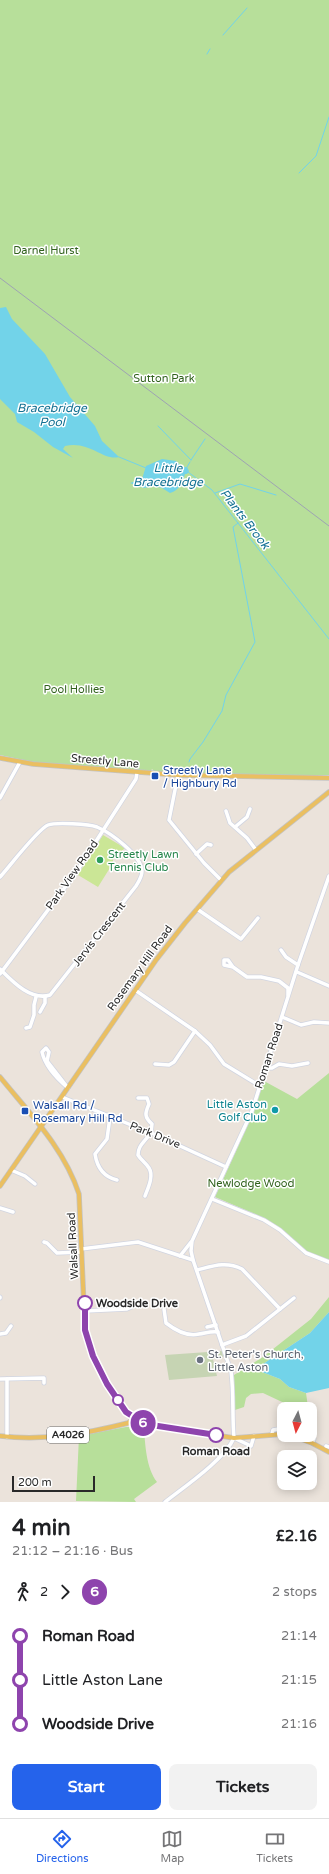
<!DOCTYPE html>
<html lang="en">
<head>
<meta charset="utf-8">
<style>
	:root { --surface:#fff; --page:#f2f2f2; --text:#202124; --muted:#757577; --line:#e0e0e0; --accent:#2563eb }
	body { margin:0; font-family:"Varela Round",sans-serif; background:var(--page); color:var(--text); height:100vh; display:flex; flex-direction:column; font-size:15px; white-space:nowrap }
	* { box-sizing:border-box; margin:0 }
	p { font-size:13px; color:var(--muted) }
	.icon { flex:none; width:22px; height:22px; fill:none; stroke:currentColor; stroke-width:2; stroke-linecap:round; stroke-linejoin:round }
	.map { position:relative; height:1502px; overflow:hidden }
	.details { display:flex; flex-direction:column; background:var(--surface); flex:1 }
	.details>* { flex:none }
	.badge { padding:0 8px; border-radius:13px; font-size:14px; line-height:26px }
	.needle { width:26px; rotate:186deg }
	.controls { position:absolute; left:277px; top:1402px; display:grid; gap:8px }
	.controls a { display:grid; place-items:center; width:40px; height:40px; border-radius:8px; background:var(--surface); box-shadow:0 2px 10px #0003; font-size:20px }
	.scale { position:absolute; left:12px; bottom:10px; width:83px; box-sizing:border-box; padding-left:4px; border:2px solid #292929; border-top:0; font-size:11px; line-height:14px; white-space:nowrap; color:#292929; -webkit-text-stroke:3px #fff; paint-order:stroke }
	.map>.badge { position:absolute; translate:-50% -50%; box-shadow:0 0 0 2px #fff }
	.legs { display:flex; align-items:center; gap:6px; height:44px; padding:0 12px; font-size:13px }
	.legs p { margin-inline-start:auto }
	.overview { display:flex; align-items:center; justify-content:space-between; height:68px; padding:0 12px }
	h1 { font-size:22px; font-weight:700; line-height:30px }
	.cta { display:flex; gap:8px; margin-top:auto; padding:8px 12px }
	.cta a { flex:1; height:46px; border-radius:8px; background:var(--accent); color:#fff; font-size:16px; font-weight:700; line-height:46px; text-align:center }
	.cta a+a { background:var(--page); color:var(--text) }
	ul { padding:0 12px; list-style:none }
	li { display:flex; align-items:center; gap:14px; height:44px; font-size:15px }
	li i { display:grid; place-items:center; width:6px; height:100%; margin:0 5px; background:currentColor }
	li i::after { content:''; width:10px; height:10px; margin:-5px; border:3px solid; border-radius:50%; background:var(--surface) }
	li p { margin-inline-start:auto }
	li:first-child i { background:linear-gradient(#0000 50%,currentColor 0) }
	li:last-child i { background:linear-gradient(currentColor 50%,#0000 0) }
	.tabs { display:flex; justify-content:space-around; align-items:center; height:56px; border-top:1px solid var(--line); background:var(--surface); font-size:11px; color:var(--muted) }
	.tabs a { display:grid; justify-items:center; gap:2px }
	.tabs .selected { color:var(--accent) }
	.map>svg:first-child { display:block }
</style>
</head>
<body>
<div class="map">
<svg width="329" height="1502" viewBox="0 0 329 1502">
	<rect width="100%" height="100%" fill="#ebe3db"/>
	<g fill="#b7df9a">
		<path d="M0 0H329V775H223L154 771 152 769 151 771 135 770 33 762 0 755Z"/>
		<path d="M329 1073V1260L306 1251 279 1227 264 1218 215 1197 252 1116 264 1081 297 1099Z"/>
		<path d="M329 1297V1312L310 1333 263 1364 262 1372 280 1379 289 1387 306 1393 308 1407 317 1411 310 1416V1409H297L263 1393 251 1394 246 1398 244 1407 235 1410 234 1375 263 1357 311 1319Z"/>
		<path d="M126 1427H144C145 1443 146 1468 157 1482L134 1499 136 1502 76 1501 79 1436Z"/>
	</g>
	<path fill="#c6d4b3" d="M222 1351 223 1357 213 1359 217 1376 169 1380 165 1355Z"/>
	<path fill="#cbe696" d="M103 835 125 848 113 859V863L98 887 78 875Z"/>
	<g fill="#72d3e9">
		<path d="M6 307 12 319 45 354 70 397 95 426 102 441 119 457C103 461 89 440 65 446L63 449 73 458 53 447 34 432 17 422 15 414 0 399V308Z"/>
		<path d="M162 459 176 461 182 467H187L189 471 187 474H185C182 483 180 490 170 493L162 488 154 486 144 488 130 483 142 479 146 466Z"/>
		<path d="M329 1312V1388L306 1393 289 1387 280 1379 262 1372 263 1364 310 1333Z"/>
	</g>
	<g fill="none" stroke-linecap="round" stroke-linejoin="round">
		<g stroke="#72d3e9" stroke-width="1">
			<path d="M223 35 247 8"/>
			<path d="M207 54 210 49"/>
			<path d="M299 173 316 156 329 117"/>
			<path d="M158 426 191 460"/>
			<path d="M119 457 146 468"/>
			<path d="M191 460 205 439"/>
			<path d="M187 467 190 462"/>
			<path d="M188 472 212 490 329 639"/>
			<path d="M215 493 240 484 276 495"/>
			<path d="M189 762 190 759 203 742 222 711 226 695 255 642 233 527 238 523"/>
		</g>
		<g stroke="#d1d5e1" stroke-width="5">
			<g id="minor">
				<path d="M178 775 169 820 204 863 221 880"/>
				<path d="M0 798 20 762"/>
				<path d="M226 811 230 823 247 838 256 850"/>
				<path d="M235 827 247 817 250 809"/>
				<path d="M196 854 207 844 211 845"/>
				<path d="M0 877C9 867 38 829 48 825 56 822 89 824 97 827 111 833 141 855 142 871 142 877 139 881 136 886L50 995C31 1001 13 982 0 969"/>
				<path d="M197 909 241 939 258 918"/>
				<path d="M281 950 286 957 298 965"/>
				<path d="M233 967 228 960H224V965L233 967 247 977H261L279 981 288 988V995"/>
				<path d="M297 972 329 986"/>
				<path d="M0 974 75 874 136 779 137 772"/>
				<path d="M135 990 195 1031 210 1045 224 1064 260 1086"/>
				<path d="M40 1012 45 1003V997"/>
				<path d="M282 1017 301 1025 314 1022 329 1023"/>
				<path d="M26 1028 30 1027 34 1015V1005L36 997"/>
				<path d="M46 1048 49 1052 47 1061 68 1088C56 1078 45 1066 42 1052Z"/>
				<path d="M155 1064 169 1065 174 1062 195 1031"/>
				<path d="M266 1068H272L279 1064 292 1066 308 1063"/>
				<path d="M62 1097 156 1135 226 1167"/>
				<path d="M138 1098H147L149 1104C145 1113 144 1117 152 1124 152 1140 138 1141 138 1155 141 1160 146 1163 149 1168 154 1176 148 1188 145 1196"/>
				<path d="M110 1117 107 1139 95 1154C97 1167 104 1177 117 1180"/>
				<path d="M11 1170 25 1176 35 1184"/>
				<path d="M212 1199 264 1220 280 1230 306 1253 329 1262"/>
				<path d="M0 1208 13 1212"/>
				<path d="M44 1242 47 1243 57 1253 81 1252"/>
				<path d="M81 1249 138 1242 193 1260"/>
				<path d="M180 1256 191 1242"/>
				<path d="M197 1270C213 1266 226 1261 242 1269L280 1309"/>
				<path d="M0 1297V1298"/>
				<path d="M164 1309 166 1323C175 1330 187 1337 199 1334 206 1333 211 1331 218 1332"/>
				<path d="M85 1311 127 1309 138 1304"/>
				<path d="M207 1327 216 1325"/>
				<path d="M0 1334 6 1333 11 1326"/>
				<path d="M222 1345 246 1336 294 1298"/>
				<path d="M0 1379 44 1378V1383"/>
				<path d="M272 1434 273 1430 284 1428"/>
				<path d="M308 1435 314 1439 312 1443"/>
				<path d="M7 1437V1379"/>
				<path d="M234 1438C232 1416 234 1394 231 1371L193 1260 191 1251 192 1241 252 1111 298 965 329 876"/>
				<path d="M234 1438 251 1446 254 1436"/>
				<path d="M326 1446 329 1447"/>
				<path d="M165 1502C184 1487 224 1460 234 1438"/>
			</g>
		</g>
		<g stroke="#c3c3c3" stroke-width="5.5">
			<g id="major">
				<path d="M0 758 33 764 178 775 329 778"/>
				<path d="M0 1077C30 1114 64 1148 79 1194L85 1330 93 1355 107 1384 126 1412 145 1424 234 1438 284 1434"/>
				<path d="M0 1186 156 960 185 923 229 872 329 792"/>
				<path d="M290 1435 312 1443 329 1452"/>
				<path d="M0 1436C44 1441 85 1434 128 1423L134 1418"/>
			</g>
		</g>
		<use href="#minor" stroke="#fff" stroke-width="3.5"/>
		<use href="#major" stroke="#eabf61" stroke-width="4"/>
		<path stroke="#9ea3b3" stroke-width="1" d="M0 278 329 526"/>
	</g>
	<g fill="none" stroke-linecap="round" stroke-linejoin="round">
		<g stroke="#fff" stroke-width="9">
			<path id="line-1" d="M85 1303V1330L93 1356 107 1384 126 1412 145 1424 216 1435"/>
		</g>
		<use href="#line-1" stroke="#8e44ad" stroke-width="6"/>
	</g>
	<g fill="#1a4fb4" stroke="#fff" stroke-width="1.5">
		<rect x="151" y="772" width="8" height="8" rx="2"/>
		<rect x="21" y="1107" width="8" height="8" rx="2"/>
	</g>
	<circle fill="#2e9e5b" stroke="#fff" stroke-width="1.5" cx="100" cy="860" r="4"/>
	<circle fill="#0f9aa8" stroke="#fff" stroke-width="1.5" cx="275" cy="1110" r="4"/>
	<g fill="#fff" stroke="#8e44ad" stroke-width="2">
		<circle cx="85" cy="1303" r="7"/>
		<circle cx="118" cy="1400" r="5"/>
		<circle cx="216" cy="1435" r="7"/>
	</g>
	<circle fill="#6b7280" stroke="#fff" stroke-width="1.5" cx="200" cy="1360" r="4"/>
	<g text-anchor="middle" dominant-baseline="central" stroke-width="3" stroke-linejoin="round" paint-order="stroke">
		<rect fill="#fff" stroke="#696969" stroke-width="1" x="47" y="1427" width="42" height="16" rx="3"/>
		<g font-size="10" font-weight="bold" fill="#292929">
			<text x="68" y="1435">A4026</text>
		</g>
		<g font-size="11" fill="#31621d" stroke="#fff">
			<text x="46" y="250">Darnel Hurst</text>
			<text x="164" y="378">Sutton Park</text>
			<text x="74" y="689">Pool Hollies</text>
			<text x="251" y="1183">Newlodge Wood</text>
		</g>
		<g font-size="11" fill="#292929" stroke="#fff">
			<text transform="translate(105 761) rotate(5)">Streetly Lane</text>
			<text transform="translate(72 875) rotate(-55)">Park View Road</text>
			<text transform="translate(99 934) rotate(-52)">Jervis Crescent</text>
			<text transform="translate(140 968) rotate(-54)">Rosemary Hill Road</text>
			<text transform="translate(269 1056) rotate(-72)">Roman Road</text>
			<text transform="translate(155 1135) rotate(22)">Park Drive</text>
			<text transform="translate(73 1246) rotate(-93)">Walsall Road</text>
		</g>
		<g font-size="11" fill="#164399" stroke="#fff" text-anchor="start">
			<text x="163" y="770">Streetly Lane<tspan x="163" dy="13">/ Highbury Rd</tspan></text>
			<text x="33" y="1105">Walsall Rd /<tspan x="33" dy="13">Rosemary Hill Rd</tspan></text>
		</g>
		<g font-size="11" fill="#27864d" stroke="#fff" text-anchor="start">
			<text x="108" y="854">Streetly Lawn<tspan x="108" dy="13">Tennis Club</tspan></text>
		</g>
		<g font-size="11" fill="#0d838f" stroke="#fff" text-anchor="end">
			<text x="267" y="1104">Little Aston<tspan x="267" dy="13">Golf Club</tspan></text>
		</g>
		<g font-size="11" font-weight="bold" fill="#292929" stroke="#fff" text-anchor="start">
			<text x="96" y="1303">Woodside Drive</text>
			<text x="216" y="1451" text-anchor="middle">Roman Road</text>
		</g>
		<g font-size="11" fill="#5b616d" stroke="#fff" text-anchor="start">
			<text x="208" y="1354">St. Peter's Church,<tspan x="208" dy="13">Little Aston</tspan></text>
		</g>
		<g font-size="12" font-style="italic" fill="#137193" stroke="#fff">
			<text x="52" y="408">Bracebridge<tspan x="52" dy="14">Pool</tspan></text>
			<text x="168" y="468">Little<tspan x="168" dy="14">Bracebridge</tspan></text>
			<text transform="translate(245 519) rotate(52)">Plants Brook</text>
		</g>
	</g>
</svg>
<div class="controls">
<a><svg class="needle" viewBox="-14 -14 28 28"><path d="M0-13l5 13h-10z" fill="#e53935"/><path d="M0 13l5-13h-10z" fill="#757577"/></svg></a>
<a><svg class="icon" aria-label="layers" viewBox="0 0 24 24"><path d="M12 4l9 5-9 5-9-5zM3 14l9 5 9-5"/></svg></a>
</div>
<div class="scale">200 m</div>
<b class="badge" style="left:143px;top:1423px;background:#8e44ad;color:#fff">6</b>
</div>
<section class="details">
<div class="overview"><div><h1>4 min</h1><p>21:12 – 21:16 · Bus</p></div><b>£2.16</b></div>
<div class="legs"><svg class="icon" aria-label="walk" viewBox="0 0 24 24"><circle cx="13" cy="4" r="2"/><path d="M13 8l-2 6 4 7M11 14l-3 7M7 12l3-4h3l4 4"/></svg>2<svg class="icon" aria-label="forward" viewBox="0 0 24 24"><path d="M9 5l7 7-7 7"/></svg><b class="badge" style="background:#8e44ad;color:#fff">6</b><p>2 stops</p></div>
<ul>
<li><i style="color:#8e44ad"></i><b>Roman Road</b><p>21:14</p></li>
<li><i style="color:#8e44ad"></i><span>Little Aston Lane</span><p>21:15</p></li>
<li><i style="color:#8e44ad"></i><b>Woodside Drive</b><p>21:16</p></li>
</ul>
<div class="cta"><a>Start</a><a>Tickets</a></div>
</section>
<nav class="tabs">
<a class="selected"><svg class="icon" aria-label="directions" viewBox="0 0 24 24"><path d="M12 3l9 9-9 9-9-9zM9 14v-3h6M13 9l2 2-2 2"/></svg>Directions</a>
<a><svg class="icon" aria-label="map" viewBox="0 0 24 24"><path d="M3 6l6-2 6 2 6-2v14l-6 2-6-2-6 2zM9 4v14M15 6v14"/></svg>Map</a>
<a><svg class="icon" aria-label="tickets" viewBox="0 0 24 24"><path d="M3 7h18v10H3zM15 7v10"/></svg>Tickets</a>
</nav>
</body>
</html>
